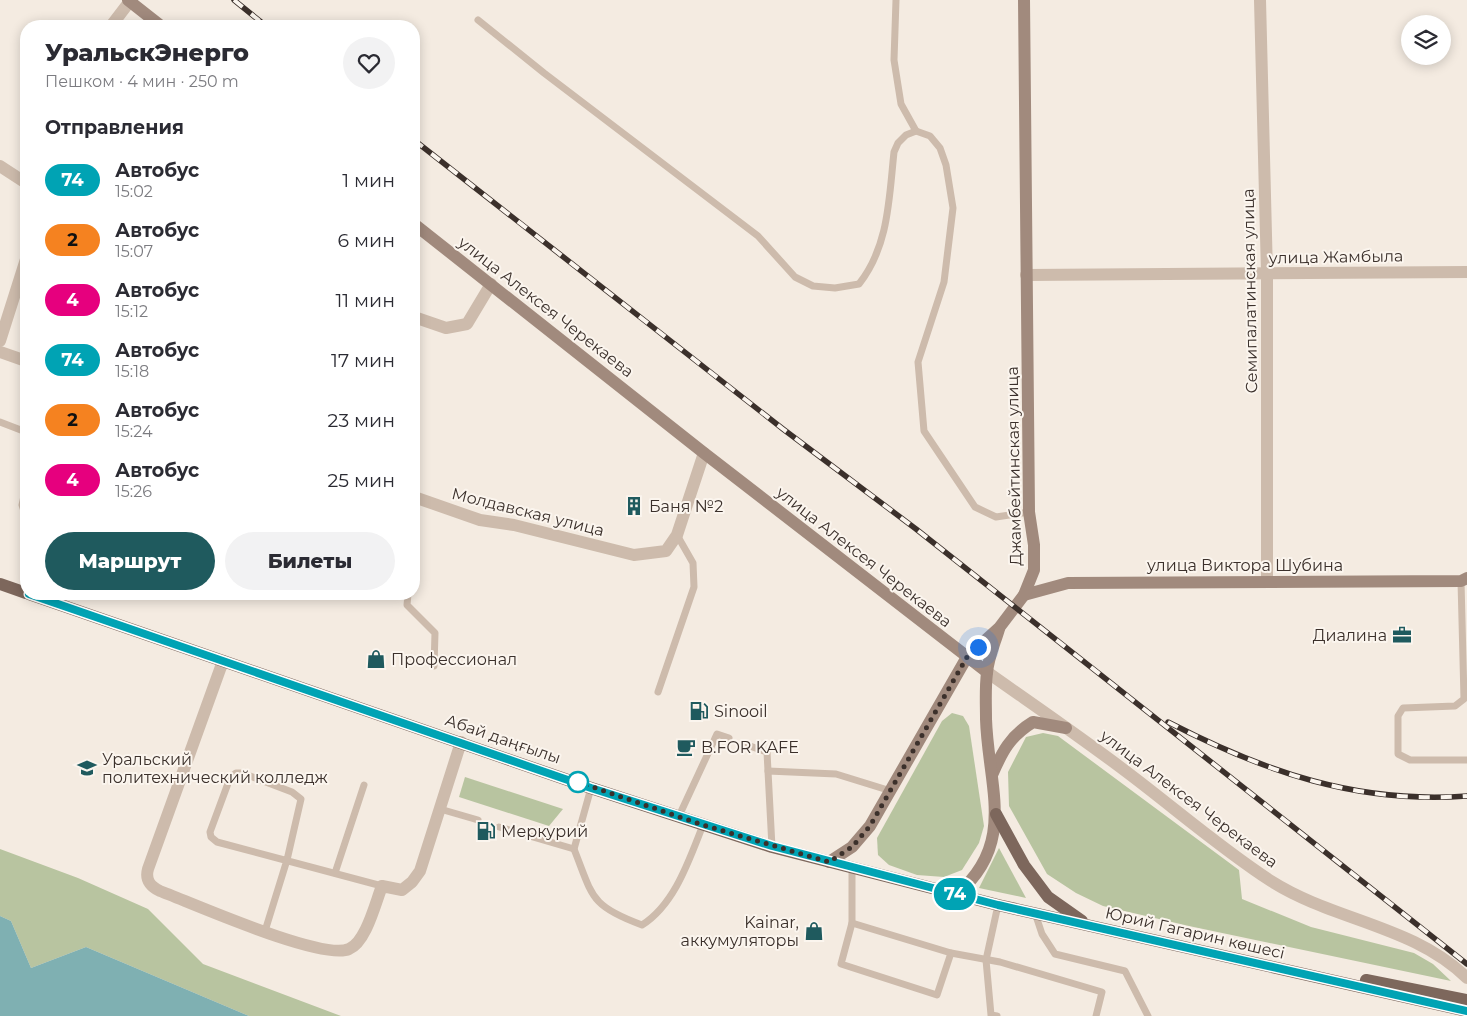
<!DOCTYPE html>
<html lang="ru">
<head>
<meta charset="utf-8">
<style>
	:root { --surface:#fff; --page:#f2f2f3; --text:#2b2b33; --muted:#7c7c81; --accent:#1f5a5e }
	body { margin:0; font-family:Montserrat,sans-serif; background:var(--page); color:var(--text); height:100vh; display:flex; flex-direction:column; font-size:19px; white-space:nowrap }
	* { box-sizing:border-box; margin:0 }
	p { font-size:16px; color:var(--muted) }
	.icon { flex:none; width:28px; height:28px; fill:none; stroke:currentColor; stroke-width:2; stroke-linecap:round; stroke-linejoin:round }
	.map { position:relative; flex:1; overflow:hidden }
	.sheet { position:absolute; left:20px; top:20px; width:400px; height:580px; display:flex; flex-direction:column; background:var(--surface); border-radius:20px; box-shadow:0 2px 12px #0003 }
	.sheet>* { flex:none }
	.badge { padding:0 10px; border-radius:16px; font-size:18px; line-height:32px }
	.tools { position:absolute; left:1401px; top:15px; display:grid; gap:10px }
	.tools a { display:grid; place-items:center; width:50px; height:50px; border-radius:50%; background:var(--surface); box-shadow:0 2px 12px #0003; font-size:25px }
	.you { position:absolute; width:25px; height:25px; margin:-12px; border:4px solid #fff; border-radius:50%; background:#1a73e8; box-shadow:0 0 0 8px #1a73e833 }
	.map>.badge { position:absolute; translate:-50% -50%; box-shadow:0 0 0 2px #fff }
	h2 { padding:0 25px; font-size:19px; line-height:45px }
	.round { display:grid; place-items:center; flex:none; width:52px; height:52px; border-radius:26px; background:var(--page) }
	.head { display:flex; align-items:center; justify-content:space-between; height:85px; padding:0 25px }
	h1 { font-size:24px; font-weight:800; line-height:38px }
	.action { display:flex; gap:10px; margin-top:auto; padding:10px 25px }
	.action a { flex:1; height:58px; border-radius:30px; background:var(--accent); color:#fff; font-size:20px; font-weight:800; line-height:58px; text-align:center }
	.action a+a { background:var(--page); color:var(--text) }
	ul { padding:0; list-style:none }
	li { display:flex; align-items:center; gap:15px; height:60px; padding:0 25px }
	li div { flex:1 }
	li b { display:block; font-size:19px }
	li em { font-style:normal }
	li .badge { min-width:55px; font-weight:700; text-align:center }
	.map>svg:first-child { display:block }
</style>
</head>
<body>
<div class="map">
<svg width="1467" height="1016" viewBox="0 0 1467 1016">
	<rect width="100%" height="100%" fill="#f4ebe1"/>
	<g fill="#b8c4a0">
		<path d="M952 713 963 716 969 726 984 826 979 843 962 870 944 877 917 875 889 865 878 855 877 838 942 721Z"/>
		<path d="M1043 733 1058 736 1239 870 1242 899 1311 927 1414 953 1433 964 1451 981 1189 926 1103 906 1076 893 1047 874 1009 806 1008 772 1026 737Z"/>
		<path d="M465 777 563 809 549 826 459 797Z"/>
		<path d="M999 848 1026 898 979 888Z"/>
		<path d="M0 849 78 878 148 909 203 964 341 1016H249L86 947 31 968 11 921 0 916Z"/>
	</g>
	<path fill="#7fb0b2" d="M0 916 11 921 31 968 86 947 249 1016H0Z"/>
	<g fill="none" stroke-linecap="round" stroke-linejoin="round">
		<g stroke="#cdbbac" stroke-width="7">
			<path d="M896 0 894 60 901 104 916 131"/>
			<path d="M478 20 544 73 758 236 795 277 813 286 835 288 859 284C889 246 889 198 894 152L898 143 906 135 916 131 930 136 940 148 946 165 953 208 944 282 918 362 924 431 975 507 996 517 1029 512"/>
			<path d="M0 422 26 432"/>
			<path d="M26 487 22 505 26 517"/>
			<path d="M1461 581 1464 699 1455 706 1403 708 1398 716V754L1410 760H1466"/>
			<path d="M408 594 407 605 435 633 434 666"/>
			<path d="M658 692 694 587 693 563 677 535"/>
			<path d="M747 745 767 752 772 847"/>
			<path d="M768 771 836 774 891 791"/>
			<path d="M440 809 478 820"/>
			<path d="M679 816 717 734 729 738"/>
			<path d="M499 827 574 849 591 788"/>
			<path d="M574 849C593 897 590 906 642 925 675 904 689 860 703 825"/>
			<path d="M852 868V923L841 964 937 995 951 953"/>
			<path d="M335 873 364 785"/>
			<path d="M1035 913 1042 934 1055 954 1125 971 1148 1016"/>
			<path d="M852 923 951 953 1000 962 1102 992 1096 1016"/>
			<path d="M265 931 287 860 301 799 292 792 242 773H236L230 778 210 832 211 837 217 842 382 886"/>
			<path d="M997 1016 991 1015 986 960 998 905"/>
		</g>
		<g stroke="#cdbbac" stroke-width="12">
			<path d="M1260 0 1267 274V581"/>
			<path d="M111 26 130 1"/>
			<path d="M0 166 26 183"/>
			<path d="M1026 275 1467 272"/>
			<path d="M414 317 446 328 467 324 491 284"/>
			<path d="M0 341 26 259"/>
			<path d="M0 352 26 361"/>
			<path d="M414 497 480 520 514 525 634 555 666 551 677 535 704 453"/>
			<path d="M223 661 148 869C145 880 150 886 160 891 192 903 322 961 349 949 366 942 375 904 382 886L402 890 412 882 420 871 461 742"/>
			<path d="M987 672C1035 706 1085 740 1132 776 1178 811 1223 850 1271 881 1334 921 1413 925 1467 978"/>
		</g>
		<g stroke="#a18a7d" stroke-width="12">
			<path d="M128 0 161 26"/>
			<path d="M414 224 704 453 987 672"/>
			<path d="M1024 595 1068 583 1461 581 1467 578"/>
			<path d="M992 775C1002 752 1010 736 1033 722L1066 728"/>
			<path d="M829 862 852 847 870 826 967 657 999 628 1024 595 1034 570V545L1029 512 1024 0"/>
			<path d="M957 894C1017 843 988 786 986 719 986 704 985 688 987 673 988 658 995 643 999 629"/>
		</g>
		<g stroke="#7d675c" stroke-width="12">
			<path d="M0 584 26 593"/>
			<path d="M29 594 591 788 772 847 998 905 1467 1011"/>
			<path d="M996 814 1024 865 1048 897 1082 921"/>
			<path d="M1366 980 1467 1000"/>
		</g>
		<g stroke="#3b302b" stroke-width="5.5">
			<g id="rail">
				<path d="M234 0 266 26"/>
				<path d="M414 140 783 429 916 529 1467 964"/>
				<path d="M1168 722C1265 772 1357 804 1467 796"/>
			</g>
		</g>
		<use href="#rail" stroke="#fbf5ee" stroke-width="4" stroke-dasharray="11" stroke-linecap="butt"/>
	</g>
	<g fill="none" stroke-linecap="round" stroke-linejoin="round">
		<g stroke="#fff" stroke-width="11">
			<path id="line" d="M29 594 591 788 772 846 998 905 1467 1011"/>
		</g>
		<use href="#line" stroke="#00a3b4" stroke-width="8"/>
		<path stroke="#3b302b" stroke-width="5" stroke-dasharray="0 9" d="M578 782 703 825 829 862 852 847 870 826 967 657 978 647"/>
	</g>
	<defs>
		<g id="building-bare" transform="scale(1.5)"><path d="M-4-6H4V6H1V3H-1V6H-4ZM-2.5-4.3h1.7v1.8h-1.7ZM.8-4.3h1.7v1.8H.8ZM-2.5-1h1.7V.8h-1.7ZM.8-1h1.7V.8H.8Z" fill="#1f5a5e" stroke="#fbf5ee" stroke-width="2.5" paint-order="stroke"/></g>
		<g id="office-bare" transform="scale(1.5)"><path d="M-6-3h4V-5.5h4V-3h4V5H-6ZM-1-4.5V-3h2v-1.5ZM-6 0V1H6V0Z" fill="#1f5a5e" stroke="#fbf5ee" stroke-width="2.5" paint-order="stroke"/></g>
		<g id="shop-bare" transform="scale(1.5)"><path d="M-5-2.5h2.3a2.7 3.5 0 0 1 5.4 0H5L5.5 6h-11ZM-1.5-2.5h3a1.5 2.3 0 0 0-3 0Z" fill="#1f5a5e" stroke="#fbf5ee" stroke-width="2.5" paint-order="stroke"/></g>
		<g id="fuel-bare" transform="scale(1.5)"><path d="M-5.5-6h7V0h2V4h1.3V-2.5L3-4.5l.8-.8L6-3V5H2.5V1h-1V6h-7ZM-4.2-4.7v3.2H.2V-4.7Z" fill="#1f5a5e" stroke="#fbf5ee" stroke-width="2.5" paint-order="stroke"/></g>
		<g id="cafe-bare" transform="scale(1.5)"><path d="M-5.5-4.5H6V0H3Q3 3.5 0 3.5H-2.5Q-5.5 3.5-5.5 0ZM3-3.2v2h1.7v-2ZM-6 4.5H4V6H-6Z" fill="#1f5a5e" stroke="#fbf5ee" stroke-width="2.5" paint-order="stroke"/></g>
		<g id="university-bare" transform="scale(1.5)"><path d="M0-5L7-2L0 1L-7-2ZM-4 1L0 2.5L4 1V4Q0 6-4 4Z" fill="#1f5a5e" stroke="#fbf5ee" stroke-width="2.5" paint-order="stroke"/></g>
	</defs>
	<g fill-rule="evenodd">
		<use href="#building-bare" x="634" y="506"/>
		<use href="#office-bare" x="1402" y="635"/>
		<use href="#shop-bare" x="376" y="659"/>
		<use href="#fuel-bare" x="699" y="711"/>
		<use href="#cafe-bare" x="686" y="747"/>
		<use href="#university-bare" x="87" y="768"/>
		<use href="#fuel-bare" x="486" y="831"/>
		<use href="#shop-bare" x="814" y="931"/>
	</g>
	<circle fill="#fff" stroke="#00a3b4" stroke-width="2.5" cx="578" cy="782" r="10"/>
	<g text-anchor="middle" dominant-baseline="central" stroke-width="4" stroke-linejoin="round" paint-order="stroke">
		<g font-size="16" fill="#3b302b" stroke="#fbf5ee">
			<text transform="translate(1336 257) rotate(-1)">улица Жамбыла</text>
			<text transform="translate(1250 291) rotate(-91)">Семипалатинская улица</text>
			<text transform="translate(546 307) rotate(38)">улица Алексея Черекаева</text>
			<text transform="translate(1014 466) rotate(-91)">Джамбейтинская улица</text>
			<text transform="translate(528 512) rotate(14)">Молдавская улица</text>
			<text transform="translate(864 557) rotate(38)">улица Алексея Черекаева</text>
			<text x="1245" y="565">улица Виктора Шубина</text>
			<text transform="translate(503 739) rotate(19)">Абай даңғылы</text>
			<text transform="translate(1189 799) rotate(37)">улица Алексея Черекаева</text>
			<text transform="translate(1195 933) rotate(13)">Юрий Гагарин көшесі</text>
		</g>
		<g font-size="16" fill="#3b302b" stroke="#fbf5ee" text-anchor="start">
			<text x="649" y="506">Баня №2</text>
			<text x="1387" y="635" text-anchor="end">Диалина</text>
			<text x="391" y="659">Профессионал</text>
			<text x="714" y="711">Sinooil</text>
			<text x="701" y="747">B.FOR KAFE</text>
			<text x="102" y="759">Уральский<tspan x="102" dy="18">политехнический колледж</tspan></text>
			<text x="501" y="831">Меркурий</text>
			<text x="799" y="922" text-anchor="end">Kainar,<tspan x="799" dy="18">аккумуляторы</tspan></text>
		</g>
	</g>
</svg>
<div class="tools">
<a><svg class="icon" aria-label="layers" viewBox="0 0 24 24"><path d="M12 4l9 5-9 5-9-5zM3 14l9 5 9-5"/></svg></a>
</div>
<div class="you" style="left:978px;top:647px"></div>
<b class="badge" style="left:955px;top:894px;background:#00a3b4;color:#fff">74</b>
<section class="sheet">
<div class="head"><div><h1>УральскЭнерго</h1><p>Пешком · 4 мин · 250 m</p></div><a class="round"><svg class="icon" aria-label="heart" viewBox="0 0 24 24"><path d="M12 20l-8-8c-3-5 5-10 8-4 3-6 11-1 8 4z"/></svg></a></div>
<h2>Отправления</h2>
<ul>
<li><span class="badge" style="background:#00a3b4;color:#fff">74</span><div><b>Автобус</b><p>15:02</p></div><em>1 мин</em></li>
<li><span class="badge" style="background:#f58220;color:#111">2</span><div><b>Автобус</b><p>15:07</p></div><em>6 мин</em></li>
<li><span class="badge" style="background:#e6007e;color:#fff">4</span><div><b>Автобус</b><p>15:12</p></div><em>11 мин</em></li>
<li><span class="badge" style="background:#00a3b4;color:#fff">74</span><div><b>Автобус</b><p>15:18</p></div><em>17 мин</em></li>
<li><span class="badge" style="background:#f58220;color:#111">2</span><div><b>Автобус</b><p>15:24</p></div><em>23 мин</em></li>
<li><span class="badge" style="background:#e6007e;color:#fff">4</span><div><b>Автобус</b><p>15:26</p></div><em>25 мин</em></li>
</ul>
<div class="action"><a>Маршрут</a><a>Билеты</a></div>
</section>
</div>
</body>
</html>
